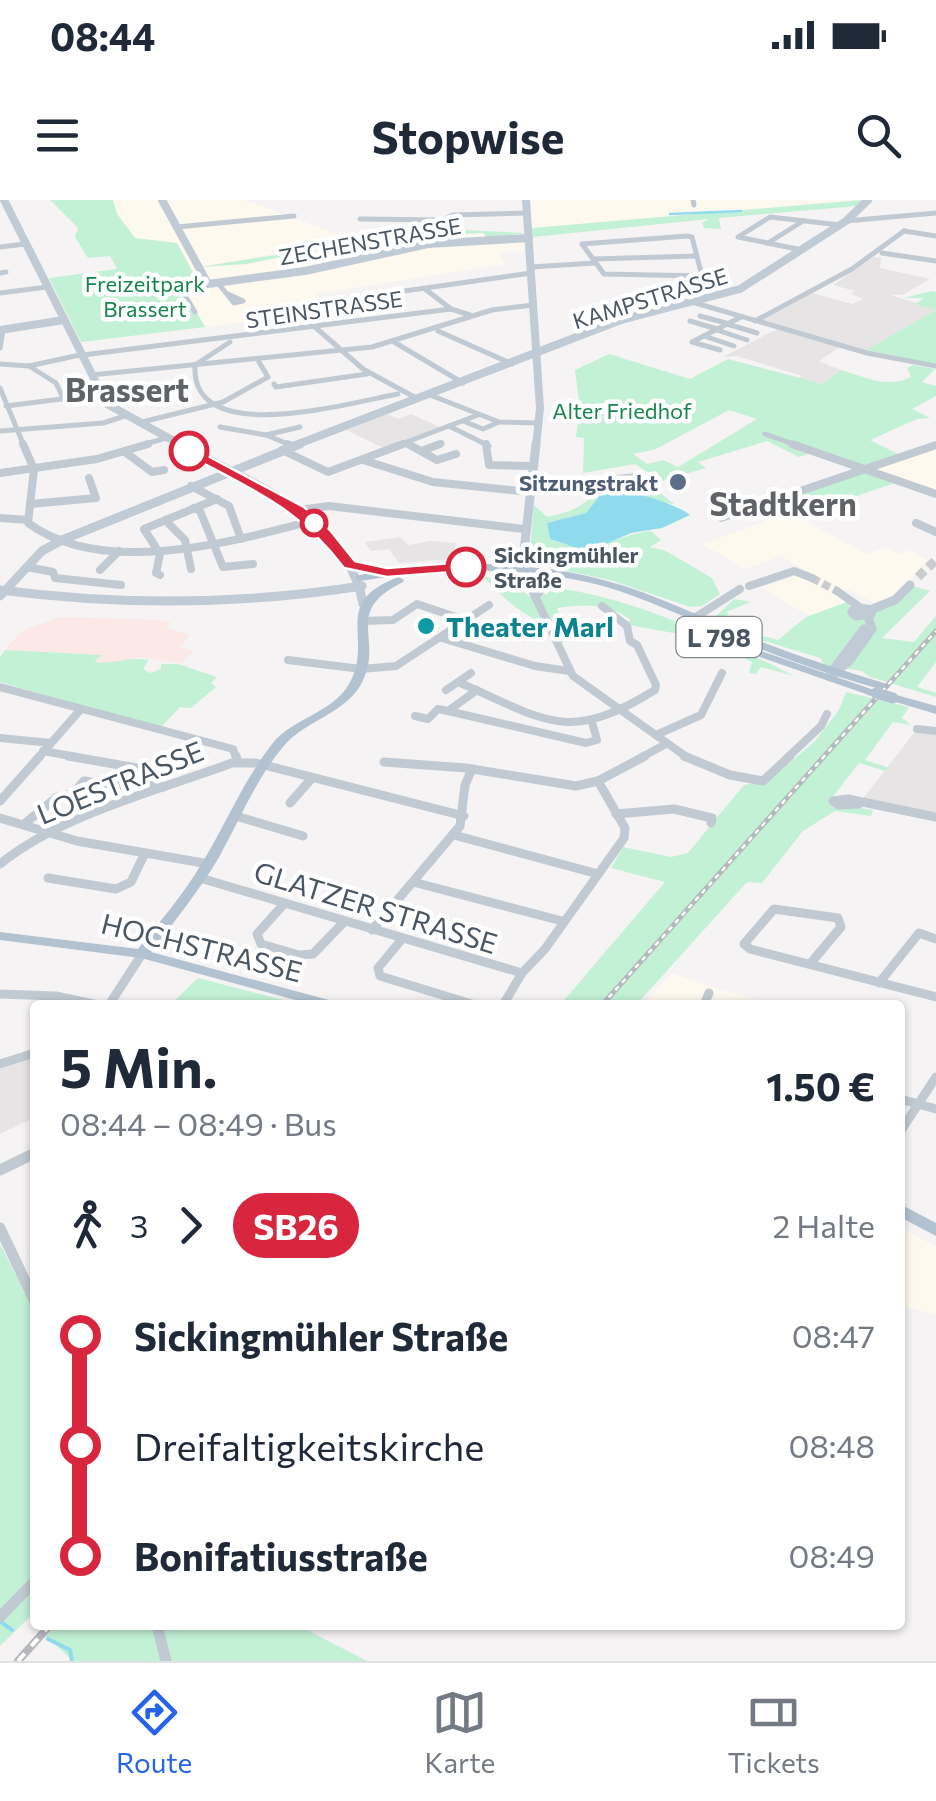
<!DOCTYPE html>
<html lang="de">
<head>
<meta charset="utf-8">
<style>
	:root { --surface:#fff; --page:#f6f6f7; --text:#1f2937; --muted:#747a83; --line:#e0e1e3; --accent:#2563eb }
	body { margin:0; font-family:Commissioner,sans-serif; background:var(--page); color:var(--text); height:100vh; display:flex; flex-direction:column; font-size:38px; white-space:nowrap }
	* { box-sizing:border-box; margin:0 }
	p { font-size:32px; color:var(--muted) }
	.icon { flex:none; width:55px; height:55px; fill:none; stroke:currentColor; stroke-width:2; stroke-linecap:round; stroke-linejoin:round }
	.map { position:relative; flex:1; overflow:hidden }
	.drawer { position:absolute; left:30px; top:800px; width:875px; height:630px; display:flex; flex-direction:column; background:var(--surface); border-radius:10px; box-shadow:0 2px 8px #0004 }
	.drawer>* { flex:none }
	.badge { padding:0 20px; border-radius:32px; font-size:35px; line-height:65px }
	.map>.badge { position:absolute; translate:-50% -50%; box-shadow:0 0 0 5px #fff }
	.legs { display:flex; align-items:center; gap:15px; height:110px; padding:0 30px; font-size:32px }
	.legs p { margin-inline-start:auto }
	.headline { display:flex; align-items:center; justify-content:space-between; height:170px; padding:0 30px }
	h1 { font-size:55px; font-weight:700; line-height:75px }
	ul { padding:0 30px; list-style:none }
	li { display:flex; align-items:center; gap:35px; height:110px; font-size:38px }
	li i { display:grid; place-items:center; width:15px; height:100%; margin:0 12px; background:currentColor }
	li i::after { content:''; width:25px; height:25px; margin:-12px; border:8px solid; border-radius:50%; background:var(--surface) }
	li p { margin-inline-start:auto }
	li:first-child i { background:linear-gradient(#0000 50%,currentColor 0) }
	li:last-child i { background:linear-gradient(currentColor 50%,#0000 0) }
	.status { display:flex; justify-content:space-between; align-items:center; height:70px; padding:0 50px; background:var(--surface); direction:ltr }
	.status svg { height:28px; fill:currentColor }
	header { display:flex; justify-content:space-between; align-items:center; height:130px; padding:0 30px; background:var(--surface); font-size:45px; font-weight:700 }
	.tab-bar { display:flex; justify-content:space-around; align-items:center; height:140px; border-top:2px solid var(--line); background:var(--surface); font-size:28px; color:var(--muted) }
	.tab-bar a { display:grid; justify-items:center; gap:5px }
	.tab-bar .on { color:var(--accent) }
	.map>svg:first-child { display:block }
</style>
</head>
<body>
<div class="status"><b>08:44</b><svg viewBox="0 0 49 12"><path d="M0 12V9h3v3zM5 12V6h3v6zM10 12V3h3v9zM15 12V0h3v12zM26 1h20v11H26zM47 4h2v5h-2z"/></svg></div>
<header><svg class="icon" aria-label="menu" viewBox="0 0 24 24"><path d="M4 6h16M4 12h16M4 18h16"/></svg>Stopwise<svg class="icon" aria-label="search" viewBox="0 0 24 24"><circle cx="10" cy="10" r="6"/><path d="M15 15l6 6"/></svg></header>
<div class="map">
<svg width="936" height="1461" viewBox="0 0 936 1461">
	<rect width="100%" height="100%" fill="#f5f3f3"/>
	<g fill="#fdf9ef">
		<path d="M113 0H245L348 38 200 69 294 56 371 38 483 33 523 42 524 51 498 52 506 64 316 94 331 111 205 127 181 89 191 69 177 43 135 38 117 14Z"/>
		<path d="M530 0H855L532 28Z"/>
		<path d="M936 248V290L874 269Z"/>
		<path d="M774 304 867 354 887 347 900 354 909 350 928 360 893 399 878 405 850 390H839L832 394 847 402 809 416 762 388 798 375 815 376 781 356 746 369 702 344 767 321 752 312Z"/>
		<path d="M672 773 699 783 774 805H643Z"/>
		<path d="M900 1026 936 1047V1115L900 1105Z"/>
	</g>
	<g fill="#e6e4e5">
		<path d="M874 57 881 58 880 68 930 79 902 95H891L936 110 866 150 759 120 812 93 852 104 863 99 851 94 855 91 833 85Z"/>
		<path d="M777 129 840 147 819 161 843 171 824 184 797 179 802 176 737 156 723 157Z"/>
		<path d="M388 214 398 219 411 214 440 227 386 249 346 230Z"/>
		<path d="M401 337 408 345 431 341 456 343 454 353 451 359 399 363 389 349 371 351 365 342Z"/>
		<path d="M914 533 936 534V613L862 600Z"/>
		<path d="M35 858V917L0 934V869Z"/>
	</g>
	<path fill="#fce8e6" d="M60 417 161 420 171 423 165 428 190 435 179 447 194 451 180 463 140 457 117 464 93 462 97 455 5 450 22 431Z"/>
	<g fill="#c3f1d5" fill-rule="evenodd">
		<path d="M50 0H113L117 14 135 38 177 43 201 87 183 89 205 127 81 142 49 78 117 69 110 56 88 58 75 37 78 28Z"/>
		<path d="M863 0 857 6 719 18 721 29 704 28 702 23 709 19 533 37 532 28Z"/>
		<path d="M463 30 525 33 488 39 483 33 371 38 247 64 199 67 295 52 362 35Z"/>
		<path d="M931 91 936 92V164L866 150 936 110 915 104 924 98H904Z"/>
		<path d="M609 154 690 179 728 159 823 184 841 170C865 177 887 189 911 177L907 168 913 165 935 169 922 182 936 186V196L912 209 930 218 917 219 870 240 904 257 874 269 814 252 799 257 767 241 698 262 706 268 655 283 645 281 674 304C649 303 630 291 605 289L586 313 547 323 550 339C600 359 608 336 651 331L661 340 650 347 666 351 712 378 720 394 702 406 690 407 610 380 529 363 534 305 547 317C565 313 577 310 592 297L581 290 588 284 652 275 635 264 583 273 584 238 576 237 580 208 575 170ZM729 210 757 219 678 267 663 260 647 264 633 254 656 249Z"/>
		<path d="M865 272 895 283 809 312 800 311 799 306 787 299Z"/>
		<path d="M484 377 505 378 529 396 547 394 552 388C626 394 727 442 794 476L761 467 756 474 749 473 752 462 707 439 629 425 626 422 631 420C608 403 585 404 557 408L561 420 573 426 568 442H559L552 426C522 416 505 400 484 377Z"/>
		<path d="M913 386 930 391 882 438 914 442 936 416V462L917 487 936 493V497L870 477 862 471 825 465 820 458 755 438 715 417 734 399 751 402 726 412 729 414 725 417 756 434 778 440 806 417 847 402 851 408 875 410Z"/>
		<path d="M5 450 102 455 94 462C116 465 127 456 149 460L143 469 150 473 161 469V464H178L217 477 211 483 216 487 191 508 180 507 160 528 0 482V457Z"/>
		<path d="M846 492 909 507 902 518 911 525 893 522 865 560 889 568 885 571 859 563 828 603 873 610 871 616 835 611 803 631 762 683 747 682 636 805H560L665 682 611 668 623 647 671 657 688 653 744 585 770 580 815 541 839 510Z"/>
		<path d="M198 778 303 805H170Z"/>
		<path d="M0 1044 35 1113V1412L0 1446Z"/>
		<path d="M56 1425H297L367 1461H73L46 1436Z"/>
	</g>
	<path fill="#90daee" d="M605 289C625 288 675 303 690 315L662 328 631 333 599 347 577 348 550 339 547 323 586 313Z"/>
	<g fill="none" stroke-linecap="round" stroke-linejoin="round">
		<path stroke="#90daee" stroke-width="2.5" d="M670 14 741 11"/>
		<g stroke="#90daee" stroke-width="4">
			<path d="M1 1422 12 1430"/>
			<path d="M48 1439 70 1450 72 1461"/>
		</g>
		<path stroke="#caccce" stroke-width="8" stroke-dasharray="8 4" stroke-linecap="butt" d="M812 378 837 391"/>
		<path stroke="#caccce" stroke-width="9" stroke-dasharray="9 5" stroke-linecap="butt" d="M918 377 936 360"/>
		<g stroke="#c1cad2" stroke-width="5">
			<path d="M693 0 694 5"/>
			<path d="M360 19 442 20 453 15 526 13"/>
			<path d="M846 21 936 13"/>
			<path d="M177 27 294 16"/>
			<path d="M904 31 936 36"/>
			<path d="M687 36 692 37 702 76 604 74 582 44Z"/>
			<path d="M768 43 803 21"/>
			<path d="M0 47 25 44"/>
			<path d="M802 50 738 37 770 17 840 25"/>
			<path d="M882 53 936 61"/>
			<path d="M593 59 697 56"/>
			<path d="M531 67 595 63"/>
			<path d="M0 73 6 72"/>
			<path d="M218 83 234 103 243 101 228 94"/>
			<path d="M425 89 451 109 470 115"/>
			<path d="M0 93 47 87"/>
			<path d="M377 97 359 102 355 98 531 73"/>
			<path d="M692 102 867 153 936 166"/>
			<path d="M195 112 181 89 208 84"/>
			<path d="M700 116 726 123"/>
			<path d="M690 121 717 129"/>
			<path d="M755 121 852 69 904 31"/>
			<path d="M727 124 757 133"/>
			<path d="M315 127 363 169 418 199"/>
			<path d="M717 130 747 140"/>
			<path d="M438 131 512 164"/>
			<path d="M704 136 734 146"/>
			<path d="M230 142 195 165C190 250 351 202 398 194"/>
			<path d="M394 142 463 183"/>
			<path d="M0 148 3 130"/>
			<path d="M720 150 692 142 741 117"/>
			<path d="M0 164 29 166 75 156 451 109"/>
			<path d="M29 166 56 183 63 198"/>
			<path d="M91 175 372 147 492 110 533 105"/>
			<path d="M274 184 276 187 367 174"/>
			<path d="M0 188 24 246"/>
			<path d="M430 195 499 222 539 223"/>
			<path d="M6 206 101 194"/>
			<path d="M463 221 483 229 499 222"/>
			<path d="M138 223 223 202 268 177 259 162"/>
			<path d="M449 226 489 246"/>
			<path d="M220 227 266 235 293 246"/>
			<path d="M0 231 103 223 125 216"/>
			<path d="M765 234 799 246"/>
			<path d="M266 235 300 227"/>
			<path d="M407 243 412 246"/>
			<path d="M139 246 166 238"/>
			<path d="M396 246 478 215"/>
			<path d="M434 246 442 243"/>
		</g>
		<g stroke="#c1cad2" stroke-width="8">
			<path d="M23 244 34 269 28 323C103 378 231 342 312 321"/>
			<path d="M287 244 293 246"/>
			<path d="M408 244 437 260 456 254"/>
			<path d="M486 244 489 265 533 266"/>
			<path d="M792 244 936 294"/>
			<path d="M282 250 328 272 403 244"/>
			<path d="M424 250 440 244"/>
			<path d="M125 252 152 272 164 270"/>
			<path d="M363 260 433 282 529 292"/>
			<path d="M0 273 97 259 148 244"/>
			<path d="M191 286 229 306 241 339"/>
			<path d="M530 286 639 277"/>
			<path d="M30 304 96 298 89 278"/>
			<path d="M194 308 200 311 223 367 253 364"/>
			<path d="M299 310 329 306 524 329"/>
			<path d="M0 318 28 320"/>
			<path d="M721 318 936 245"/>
			<path d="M165 320 185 340 191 369"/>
			<path d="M916 323 936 332"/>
			<path d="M27 367 53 372 55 378 121 385"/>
			<path d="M522 369 573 476 688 558"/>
			<path d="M100 370 119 351"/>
			<path d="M160 375 156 373 160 354 144 329 217 299"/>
			<path d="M749 386 794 371 812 378"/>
			<path d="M837 391 861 408"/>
			<path d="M535 397 546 385 558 382"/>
			<path d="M364 421 393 420 417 404 456 417"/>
			<path d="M688 422 740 389"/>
			<path d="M442 438 535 466 569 471"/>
			<path d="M288 460 361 469 396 466 489 405"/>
			<path d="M458 482 471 473"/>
			<path d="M0 487 233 549 236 558"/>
			<path d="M446 490 458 482C546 520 566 545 655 490L656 485 637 445 630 441 627 426 602 406"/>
			<path d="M477 490 448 511 586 543 597 540 592 522"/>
			<path d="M415 516 428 519 438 509 448 511"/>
			<path d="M917 529 936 531"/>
			<path d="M656 535 701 515 722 473"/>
			<path d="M0 538 51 543"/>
			<path d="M43 551 82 558"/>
			<path d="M38 558 81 509"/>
			<path d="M640 558 666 544"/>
			<path d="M787 558 821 526 827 514"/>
		</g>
		<g stroke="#c1cad2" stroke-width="9">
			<path d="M68 556 137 568 149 566"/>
			<path d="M236 556 238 562"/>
			<path d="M684 556 730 575 763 581 790 556"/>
			<path d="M384 562 466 568 576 586 598 581 645 556"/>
			<path d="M0 601 40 556"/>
			<path d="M290 603 312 578"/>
			<path d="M859 604 839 605 833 601 848 599 936 617"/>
			<path d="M616 614 674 609 712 618 711 623"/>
			<path d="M236 616 303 636"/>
			<path d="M0 618 77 641 209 664"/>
			<path d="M23 625 57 597 73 594 84 581 119 586 135 576 164 587"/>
			<path d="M454 635 598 674"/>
			<path d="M0 664C60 615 159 590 232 563H256L464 616"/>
			<path d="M48 678 116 689 131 682 145 653"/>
			<path d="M200 678 522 773 545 749 624 638 625 628 598 581"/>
			<path d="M413 682 562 721"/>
			<path d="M284 704 257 734 261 744 299 755 313 754 344 722"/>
			<path d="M372 730 460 626 465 585 472 569"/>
			<path d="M402 739 378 768 380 776 475 805"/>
			<path d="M810 764 841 727 838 718 774 709 744 744 750 749 936 797"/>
			<path d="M879 783 919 733 936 739"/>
			<path d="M0 794 56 796 98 805"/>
			<path d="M109 805 142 754"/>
			<path d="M503 805 522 773"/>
			<path d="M704 805 709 793"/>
			<path d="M0 864 35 853"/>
			<path d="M900 899 936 909"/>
			<path d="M900 932 936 877"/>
			<path d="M30 956 35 953"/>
		</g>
		<g stroke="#c1cad2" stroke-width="11">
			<path d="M0 970 35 953"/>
			<path d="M0 1028 35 1102"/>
			<path d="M0 1417 35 1381"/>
			<path d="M157 1425 166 1461"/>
		</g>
		<g stroke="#c1cbd6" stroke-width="8">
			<path d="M4 0 107 204 183 246"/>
			<path d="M162 0 208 84 305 71 428 44 529 38"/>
			<path d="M526 0 540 208 536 246"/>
			<path d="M0 130 64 120"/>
			<path d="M293 246 621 120 740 89 846 21 868 0"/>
		</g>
		<g stroke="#c1cbd6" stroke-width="9">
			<path d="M179 244C247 282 348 316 363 404"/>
			<path d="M522 369 536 244"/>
			<path d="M0 390C122 406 240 405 362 386"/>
			<path d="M0 396 42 351 62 340 300 244"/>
			<path d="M855 408 867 409 871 414 856 416 852 412Z"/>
			<path d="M870 410 895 400 910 385"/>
			<path d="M830 474 864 429"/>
			<path d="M830 477 849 461 872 429 868 417"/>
		</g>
		<g fill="#b3c2d1" fill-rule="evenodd">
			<path d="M350 362 378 369 379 372C454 359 533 361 607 381 656 394 702 418 749 437 794 455 840 470 887 484L889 486 883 490C829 475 775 456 724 434 684 417 645 398 603 386 523 365 441 368 360 381L356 380V376L370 373 346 367V363Z"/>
			<path d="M399 377 404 380 403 382C340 413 387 439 360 486 342 515 304 521 283 547 255 580 239 622 218 659 198 692 174 722 151 752L336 802 338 805H314L141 758 0 740V732L138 749C160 721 184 694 202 663 226 624 243 581 272 544 292 518 333 513 349 484 375 439 329 402 399 377Z"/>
			<path d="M744 445 874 490 876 492 870 496 866 494 740 450 738 448Z"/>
			<path d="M893 494 936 506V514L889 500 887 498Z"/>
			<path d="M900 1004 936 1023V1036L900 1017Z"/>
		</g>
		<g stroke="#b5b8bd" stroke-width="5">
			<path id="rail-far1" d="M602 805 936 431"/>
		</g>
		<g stroke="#b5b8bd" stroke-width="8">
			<path id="rail" d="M18 1461 50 1425"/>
		</g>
		<use href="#rail-far1" stroke="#fff" stroke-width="2.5" stroke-dasharray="5" stroke-linecap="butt"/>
		<use href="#rail" stroke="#fff" stroke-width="4" stroke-dasharray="10" stroke-linecap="butt"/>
		<path stroke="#b3c2d1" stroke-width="11" d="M876 493 893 498"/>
	</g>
	<path fill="#d7263d" stroke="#fff" stroke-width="2.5" d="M189 246 304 307 330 330 355 361 387 368 466 362 473 367 466 371 387 377 344 368C297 306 250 289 184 253L182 251Z"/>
	<g fill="#fff" stroke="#d7263d" stroke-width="5">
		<circle cx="189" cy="251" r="18"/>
		<circle cx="314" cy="323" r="12"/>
		<circle cx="466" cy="367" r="18"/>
	</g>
	<circle fill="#5c6f8a" stroke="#fff" stroke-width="4" cx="678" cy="282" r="10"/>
	<circle fill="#0f9aa8" stroke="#fff" stroke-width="4" cx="426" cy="426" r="10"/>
	<g text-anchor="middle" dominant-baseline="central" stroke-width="9" stroke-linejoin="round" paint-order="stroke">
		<g font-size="22" fill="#4a5661" stroke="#fff">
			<text transform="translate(370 41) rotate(-10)">ZECHENSTRASSE</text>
			<text transform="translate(650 98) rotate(-17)">KAMPSTRASSE</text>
			<text transform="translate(324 109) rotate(-8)">STEINSTRASSE</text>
		</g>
		<g font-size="22" fill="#17864f" stroke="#fff">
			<text x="145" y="83">Freizeitpark<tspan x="145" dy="25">Brassert</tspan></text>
			<text x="622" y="210">Alter Friedhof</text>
		</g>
		<g font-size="22" font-weight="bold" fill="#4e5e75" stroke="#fff" text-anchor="end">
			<text x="658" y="282">Sitzungstrakt</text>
		</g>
		<g font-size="22" font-weight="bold" fill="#4a5661" stroke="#fff" text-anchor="start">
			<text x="494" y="354">Sickingmühler<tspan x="494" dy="25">Straße</tspan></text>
		</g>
		<rect fill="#fff" stroke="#808990" stroke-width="2.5" x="676.5" y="417" width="85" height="40" rx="8"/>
		<g font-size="25" font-weight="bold" fill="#4a5661">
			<text x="719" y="437">L 798</text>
		</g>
		<g font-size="28" font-weight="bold" fill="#0d838f" stroke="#fff" text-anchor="start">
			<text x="446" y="426">Theater Marl</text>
		</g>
		<g font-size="28" fill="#4a5661" stroke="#fff">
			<text transform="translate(120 582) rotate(-22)">LOESTRASSE</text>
			<text transform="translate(376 707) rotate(17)">GLATZER STRASSE</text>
			<text transform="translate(202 747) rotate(14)">HOCHSTRASSE</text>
		</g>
		<g font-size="32" font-weight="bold" fill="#5f6368" stroke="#fff">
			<text x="127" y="189">Brassert</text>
			<text x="783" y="303">Stadtkern</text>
		</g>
	</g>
</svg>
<section class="drawer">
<div class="headline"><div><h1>5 Min.</h1><p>08:44 – 08:49 · Bus</p></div><b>1.50 €</b></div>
<div class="legs"><svg class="icon" aria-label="walk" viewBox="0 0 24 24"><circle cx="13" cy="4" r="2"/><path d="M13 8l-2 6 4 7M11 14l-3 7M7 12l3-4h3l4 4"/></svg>3<svg class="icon" aria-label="forward" viewBox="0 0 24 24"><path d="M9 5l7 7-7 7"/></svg><b class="badge" style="background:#d7263d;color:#fff">SB26</b><p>2 Halte</p></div>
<ul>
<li><i style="color:#d7263d"></i><b>Sickingmühler Straße</b><p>08:47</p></li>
<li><i style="color:#d7263d"></i><span>Dreifaltigkeitskirche</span><p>08:48</p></li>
<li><i style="color:#d7263d"></i><b>Bonifatiusstraße</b><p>08:49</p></li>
</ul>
</section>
</div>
<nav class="tab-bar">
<a class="on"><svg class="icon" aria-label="directions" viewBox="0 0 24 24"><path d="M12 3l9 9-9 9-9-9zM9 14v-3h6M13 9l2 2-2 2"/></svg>Route</a>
<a><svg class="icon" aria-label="map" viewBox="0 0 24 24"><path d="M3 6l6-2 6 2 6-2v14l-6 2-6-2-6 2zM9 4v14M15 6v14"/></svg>Karte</a>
<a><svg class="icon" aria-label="tickets" viewBox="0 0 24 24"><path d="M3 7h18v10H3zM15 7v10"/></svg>Tickets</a>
</nav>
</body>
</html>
